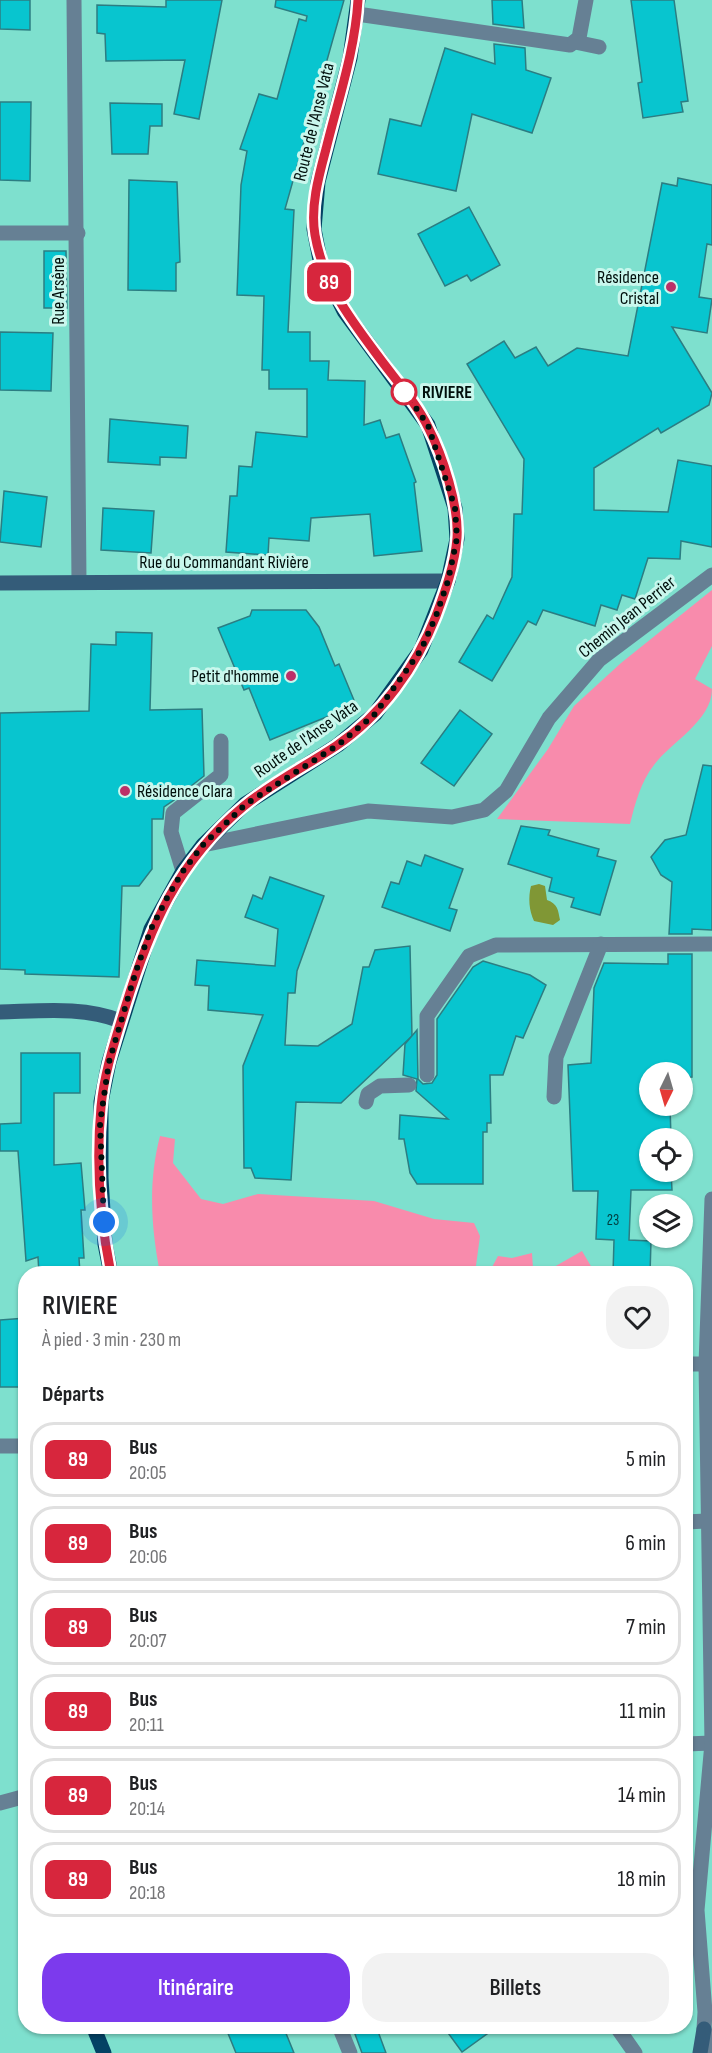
<!DOCTYPE html>
<html lang="fr">
<head>
<meta charset="utf-8">
<style>
	:root { --surface:#fff; --page:#f2f2f2; --text:#202124; --muted:#757577; --line:#e0e0e0; --accent:#7c3aed }
	body { margin:0; font-family:"Sofia Sans Condensed",sans-serif; background:var(--page); color:var(--text); height:100vh; display:flex; flex-direction:column; font-size:22px; white-space:nowrap }
	* { box-sizing:border-box; margin:0 }
	p { font-size:20px; color:var(--muted) }
	.icon { flex:none; width:33px; height:33px; fill:none; stroke:currentColor; stroke-width:2; stroke-linecap:round; stroke-linejoin:round }
	.map { position:relative; flex:1; overflow:hidden }
	.sheet { position:absolute; left:18px; top:1266px; width:675px; height:768px; display:flex; flex-direction:column; background:var(--surface); border-radius:24px; box-shadow:0 2px 4px #0004 }
	.sheet>* { flex:none }
	.badge { padding:0 12px; border-radius:9px; font-size:21px; line-height:39px }
	.needle { width:39px; rotate:185deg }
	.buttons { position:absolute; left:639px; top:1062px; display:grid; gap:12px }
	.buttons a { display:grid; place-items:center; width:54px; height:54px; border-radius:50%; background:var(--surface); box-shadow:0 2px 4px #0004; font-size:30px }
	.you { position:absolute; width:30px; height:30px; margin:-15px; border:4px solid #fff; border-radius:50%; background:#1a73e8; box-shadow:0 0 0 9px #1a73e833 }
	.map>.badge { position:absolute; translate:-50% -50%; box-shadow:0 0 0 3px #fff }
	h2 { padding:0 24px; font-size:22px; line-height:54px }
	.round { display:grid; place-items:center; flex:none; width:63px; height:63px; border-radius:24px; background:var(--page) }
	.head { display:flex; align-items:center; justify-content:space-between; height:102px; padding:0 24px }
	h1 { font-size:28px; font-weight:600; line-height:45px }
	.action { display:flex; gap:12px; margin-top:auto; padding:12px 24px }
	.action a { flex:1; height:69px; border-radius:24px; background:var(--accent); color:#fff; font-size:24px; font-weight:600; line-height:69px; text-align:center }
	.action a+a { background:var(--page); color:var(--text) }
	ul { padding:0; list-style:none }
	li { display:flex; align-items:center; gap:18px; height:75px; margin:0 12px 9px; padding:0 12px; border:3px solid var(--line); border-radius:24px }
	li div { flex:1 }
	li b { display:block; font-size:22px }
	li em { font-style:normal }
	li .badge { min-width:66px; font-weight:700; text-align:center }
	.map>svg:first-child { display:block }
</style>
</head>
<body>
<div class="map">
<svg width="712" height="2053" viewBox="0 0 712 2053">
	<rect width="100%" height="100%" fill="#7ee0ce"/>
	<g fill="#f88bac">
		<path d="M712 590V646L695 679 712 689C712 721 670 743 654 765 641 781 635 804 630 824L497 819 548 749 574 706 621 663Z"/>
		<path d="M160 1136 175 1139 173 1163 201 1199 223 1204 258 1194 374 1201 434 1219 474 1223 480 1236 475 1273H160C151 1227 148 1182 160 1136Z"/>
		<path d="M582 1251 595 1273H548L547 1271Z"/>
		<path d="M532 1253 533 1268 530 1273H491L490 1271 498 1256 512 1258Z"/>
	</g>
	<path fill="#809735" d="M539 884 545 886 547 900C558 904 558 910 560 920L553 925 534 921C529 911 528 897 531 886Z"/>
	<g fill="#08c5cf" stroke="#2c7d82" stroke-width="1.5">
		<path d="M0 0H30V30L0 29Z"/>
		<path d="M166 0H222L199 119 174 114 185 60 106 61 105 34 97 33V5L166 7Z"/>
		<path d="M276 0H344L285 209 294 210 288 332H310V361H329L328 380 365 381 364 425 380 420 386 438 399 434 416 482 414 483 422 551 374 556 370 514 311 518 309 541 269 538 268 555 226 552 230 496H237L239 466 252 467 256 432 307 437V389H269V370H262L264 296 237 295 241 185 247 151 240 149 259 94 277 99 299 19 306 21 307 16 275 7Z"/>
		<path d="M492 0H522L524 28 493 24Z"/>
		<path d="M631 0H674L688 101 681 102 683 112 643 118 638 83 642 82Z"/>
		<path d="M494 44 525 48 526 70 551 78 532 133 472 114 456 191 378 174 390 119 421 126 445 48 495 64Z"/>
		<path d="M0 102H31L30 181 0 180Z"/>
		<path d="M110 103 162 104V126H150L148 154H112Z"/>
		<path d="M678 178 712 185V245L707 244 699 297 712 299 707 333 672 327 712 393 709 405 661 433 658 428 594 468V510L668 512 678 460 712 466V547L681 541 680 559 648 558 635 599 622 595 617 610 601 605 595 626 543 610 536 625 528 621 492 681 459 662 487 615 493 619 512 577 514 514H522L524 459 467 364 504 341 515 358 536 347 548 366 577 348 628 356 662 183 677 186Z"/>
		<path d="M129 180 177 182 180 262 176 263V291L128 290Z"/>
		<path d="M469 207 500 265 471 281 467 275 445 286 418 234Z"/>
		<path d="M44 251H66L67 308H44Z"/>
		<path d="M0 332 53 333 51 391 0 390Z"/>
		<path d="M110 419 188 426 186 458 160 457V465L108 462Z"/>
		<path d="M4 491 47 497 41 547 0 542Z"/>
		<path d="M103 508 154 511 151 553 101 550Z"/>
		<path d="M252 610H306L319 627 335 666 339 664 356 705 270 740 249 688 244 690 218 628 250 616Z"/>
		<path d="M116 632 152 633 150 710 202 709 204 776 182 793H174V800L164 807 163 819H152V869L139 886H122L119 977 25 974V970L0 969V713L89 711 91 644 116 645Z"/>
		<path d="M460 710 492 734 454 786 421 763Z"/>
		<path d="M703 765 712 766V930L692 929V934H669L672 882 661 875 651 857 665 840 686 835Z"/>
		<path d="M521 826 550 830 548 835 599 849 597 856 616 861 600 915 571 907 574 898 549 891 552 878 508 864Z"/>
		<path d="M425 855 463 869 449 908 457 910 450 931 382 907 391 882 399 884 407 861 421 866Z"/>
		<path d="M270 877 324 896 297 971 295 993H288L285 1045 318 1046 352 1024 363 967H369L375 950 410 946 412 1036 341 1103 296 1102 291 1180 255 1178 251 1168H244L243 1066 263 1015 208 1010 209 986 195 985 197 960 275 966 278 929 245 917 253 895 262 899Z"/>
		<path d="M668 954H692V1077L682 1078V1072H650V1106H670L671 1138H650V1172H671L672 1190H631L629 1240 651 1241 650 1274H613L614 1240 596 1239 598 1191H573L568 1065 591 1063 594 988 604 963 668 964Z"/>
		<path d="M483 961 530 975 546 985 523 1038 516 1036 503 1075H490L491 1123H487V1132H483V1184H417L410 1173 404 1139H399L400 1115 448 1119 416 1091 417 1079 403 1075 405 1044 417 1030 418 1079 423 1084 432 1083 437 1075V1019L473 967Z"/>
		<path d="M21 1053H80V1093H54V1165L81 1163 85 1210H81L84 1258H79L80 1274H39L38 1257 26 1261 18 1151H0V1124L21 1123Z"/>
		<path d="M26 1318V1387H0V1320Z"/>
		<path d="M225 2026H283L294 2053H236Z"/>
		<path d="M352 2026H376L386 2053H362Z"/>
		<path d="M443 2026H498L462 2052Z"/>
	</g>
	<g fill="none" stroke-linecap="round" stroke-linejoin="round">
		<g stroke="#668094" stroke-width="15">
			<path d="M357 14 570 45 579 38 586 0"/>
			<path d="M575 42 599 47"/>
			<path d="M183 871 171 832 173 813 221 775V741"/>
			<path d="M427 1075V1016L469 956 496 945 712 944"/>
			<path d="M554 1097 556 1057 601 944"/>
			<path d="M366 1102 368 1094 380 1086 409 1085"/>
			<path d="M686 1364H706"/>
			<path d="M686 1522 706 1521"/>
			<path d="M686 1744 712 1743"/>
			<path d="M0 1803 26 1796"/>
			<path d="M339 2026 350 2053"/>
			<path d="M616 2026 635 2053"/>
		</g>
		<g stroke="#668094" stroke-width="15">
			<path d="M74 0 79 582"/>
			<path d="M0 233H78"/>
			<path d="M203 845 368 811 452 817 484 810 506 791 549 718 599 660 712 575"/>
			<path d="M712 1199 706 1364 712 1743 697 1910 705 2012 704 2029 712 2052"/>
			<path d="M0 1446H26"/>
		</g>
		<g stroke="#345c79" stroke-width="15">
			<path d="M0 583 448 581"/>
			<path d="M0 1012C41 1011 83 1006 121 1021"/>
			<path d="M700 2053 704 2029"/>
		</g>
		<g stroke="#044264" stroke-width="15">
			<path d="M111 1274 105 1244 101 1178V1102L109 1062 151 929 183 871 203 845 245 804 338 745 375 714 421 650 448 581 457 539 455 508 428 425 344 311 321 265 314 229 318 182 350 58 358 0"/>
			<path d="M93 2026 104 2053"/>
		</g>
	</g>
	<g fill="none" stroke-linecap="round" stroke-linejoin="round">
		<g stroke="#fff" stroke-width="14">
			<path id="line" d="M111 1274C100 1220 96 1161 101 1107 104 1073 115 1041 125 1008 150 927 177 862 244 806 272 783 306 766 336 746 382 715 416 667 436 616 445 592 455 564 457 538 459 506 443 456 428 427 416 402 394 378 378 356 348 316 324 285 315 235 310 207 319 175 326 149 338 100 355 51 358 0"/>
		</g>
		<use href="#line" stroke="#d7263d" stroke-width="9"/>
		<path stroke="#000f0c" stroke-width="6" stroke-dasharray="0 10.8" d="M104 1222 100 1123 109 1062 136 971 151 929 168 896 183 871 203 845 246 804 338 745 375 714 421 650 436 616 448 581 457 538 455 508 428 425 403 390 404 392"/>
	</g>
	<g fill="#bb3068" stroke="#c9f7ed" stroke-width="2">
		<circle cx="671" cy="287" r="6"/>
		<circle cx="291" cy="676" r="6"/>
		<circle cx="125" cy="791" r="6"/>
	</g>
	<circle fill="#fff" stroke="#d7263d" stroke-width="3" cx="404" cy="392" r="12"/>
	<g text-anchor="middle" dominant-baseline="central" stroke-width="6" stroke-linejoin="round" paint-order="stroke">
		<g font-size="15" fill="#023c3d">
			<text x="613" y="1220">23</text>
		</g>
		<g font-size="18" fill="#000f0c" stroke="#c9f7ed">
			<text transform="translate(314 122) rotate(-76)">Route de l'Anse Vata</text>
			<text transform="translate(58 291) rotate(-90)">Rue Arsène</text>
			<text x="224" y="562">Rue du Commandant Rivière</text>
			<text transform="translate(627 617) rotate(-39)">Chemin Jean Perrier</text>
			<text transform="translate(306 739) rotate(-35)">Route de l'Anse Vata</text>
		</g>
		<g font-size="18" fill="#000f0c" stroke="#c9f7ed" text-anchor="end">
			<text x="659" y="277">Résidence<tspan x="659" dy="21">Cristal</tspan></text>
			<text x="279" y="676">Petit d'homme</text>
			<text x="137" y="791" text-anchor="start">Résidence Clara</text>
		</g>
		<g font-size="18" font-weight="bold" fill="#000f0c" stroke="#c9f7ed" text-anchor="start">
			<text x="422" y="392">RIVIERE</text>
		</g>
	</g>
</svg>
<div class="buttons">
<a><svg class="needle" viewBox="-14 -14 28 28"><path d="M0-13l5 13h-10z" fill="#e53935"/><path d="M0 13l5-13h-10z" fill="#757577"/></svg></a>
<a><svg class="icon" aria-label="locate" viewBox="0 0 24 24"><circle cx="12" cy="12" r="6"/><path d="M12 2v4M12 18v4M2 12h4M18 12h4"/></svg></a>
<a><svg class="icon" aria-label="layers" viewBox="0 0 24 24"><path d="M12 4l9 5-9 5-9-5zM3 14l9 5 9-5"/></svg></a>
</div>
<div class="you" style="left:104px;top:1222px"></div>
<b class="badge" style="left:329px;top:282px;background:#d7263d;color:#fff">89</b>
<section class="sheet">
<div class="head"><div><h1>RIVIERE</h1><p>À pied · 3 min · 230 m</p></div><a class="round"><svg class="icon" aria-label="heart" viewBox="0 0 24 24"><path d="M12 20l-8-8c-3-5 5-10 8-4 3-6 11-1 8 4z"/></svg></a></div>
<h2>Départs</h2>
<ul>
<li><span class="badge" style="background:#d7263d;color:#fff">89</span><div><b>Bus</b><p>20:05</p></div><em>5 min</em></li>
<li><span class="badge" style="background:#d7263d;color:#fff">89</span><div><b>Bus</b><p>20:06</p></div><em>6 min</em></li>
<li><span class="badge" style="background:#d7263d;color:#fff">89</span><div><b>Bus</b><p>20:07</p></div><em>7 min</em></li>
<li><span class="badge" style="background:#d7263d;color:#fff">89</span><div><b>Bus</b><p>20:11</p></div><em>11 min</em></li>
<li><span class="badge" style="background:#d7263d;color:#fff">89</span><div><b>Bus</b><p>20:14</p></div><em>14 min</em></li>
<li><span class="badge" style="background:#d7263d;color:#fff">89</span><div><b>Bus</b><p>20:18</p></div><em>18 min</em></li>
</ul>
<div class="action"><a>Itinéraire</a><a>Billets</a></div>
</section>
</div>
</body>
</html>
